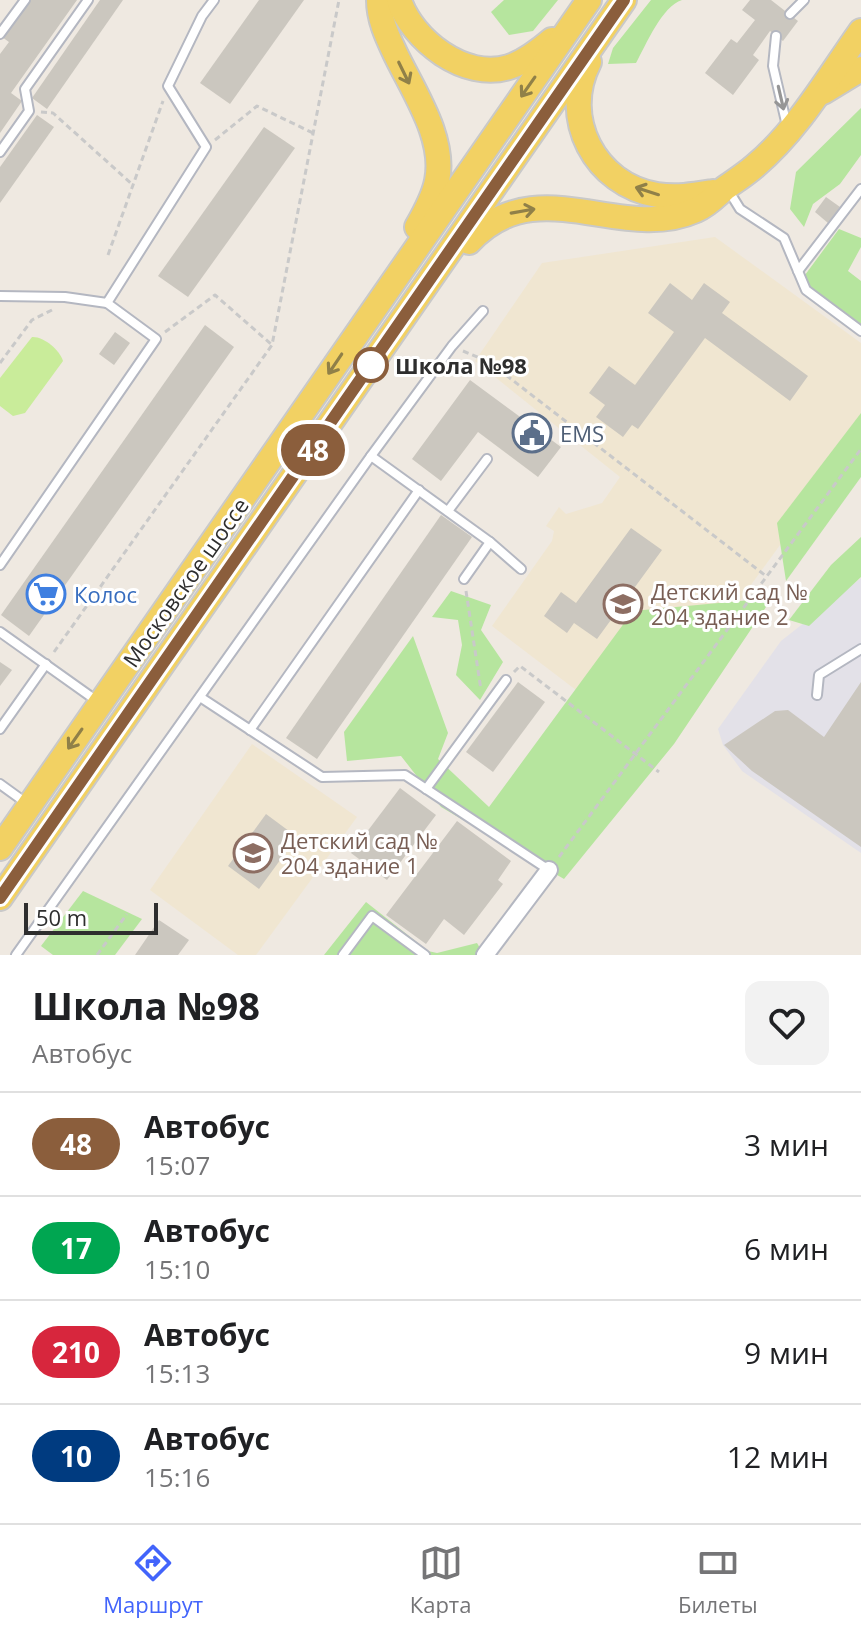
<!DOCTYPE html>
<html lang="ru">
<head>
<meta charset="utf-8">
<style>
	:root { --surface:#fff; --page:#f2f2f2; --text:#202124; --muted:#757577; --line:#e0e0e0; --accent:#4264fb }
	body { margin:0; font-family:"Open Sans",sans-serif; background:var(--page); color:var(--text); height:100vh; display:flex; flex-direction:column; font-size:30px; white-space:nowrap }
	* { box-sizing:border-box; margin:0 }
	p { font-size:26px; color:var(--muted) }
	.icon { flex:none; width:44px; height:44px; fill:none; stroke:currentColor; stroke-width:2; stroke-linecap:round; stroke-linejoin:round }
	.map { position:relative; height:955px; overflow:hidden }
	.sheet { display:flex; flex-direction:column; background:var(--surface); flex:1 }
	.sheet>* { flex:none }
	.badge { padding:0 16px; border-radius:26px; font-size:28px; line-height:52px }
	.scale { position:absolute; left:24px; bottom:20px; width:134px; box-sizing:border-box; padding-left:8px; border:4px solid #2e2e2e; border-top:0; font-size:22px; line-height:28px; white-space:nowrap; color:#2e2e2e; -webkit-text-stroke:6px #fff; paint-order:stroke }
	.map>.badge { position:absolute; translate:-50% -50%; box-shadow:0 0 0 4px #fff }
	.round { display:grid; place-items:center; flex:none; width:84px; height:84px; border-radius:16px; background:var(--page) }
	.summary { display:flex; align-items:center; justify-content:space-between; height:136px; padding:0 32px }
	h1 { font-size:38px; font-weight:700; line-height:60px }
	ul { padding:0; list-style:none }
	li { display:flex; align-items:center; gap:24px; height:104px; padding:0 32px; border-top:2px solid var(--line) }
	li div { flex:1 }
	li b { display:block; font-size:30px }
	li em { font-style:normal }
	li .badge { min-width:88px; font-weight:700; text-align:center }
	.menu { display:flex; justify-content:space-around; align-items:center; height:112px; border-top:2px solid var(--line); background:var(--surface); font-size:22px; color:var(--muted) }
	.menu a { display:grid; justify-items:center; gap:4px }
	.menu .selected { color:var(--accent) }
	.map>svg:first-child { display:block }
</style>
</head>
<body>
<div class="map">
<svg width="861" height="955" viewBox="0 0 861 955">
	<rect width="100%" height="100%" fill="#efe9e1"/>
	<path fill="#e3e1e8" d="M861 578V853L742 771 723 745 718 729 781 641Z"/>
	<g fill="#f0e6d1">
		<path d="M715 237 861 343V434L753 582 643 741 492 626 552 541 554 531 546 526 559 507 566 514 602 503 620 477 475 361 542 263Z"/>
		<path d="M252 744 357 817 256 955H238L150 890Z"/>
	</g>
	<g fill="#b6e59e">
		<path d="M504 0H558L533 31 509 35 491 12Z"/>
		<path d="M651 0H682C662 6 646 45 636 63L608 64 613 48Z"/>
		<path d="M861 108V155L840 184 813 204 804 227 790 209 796 172Z"/>
		<path d="M839 229 861 238V247L848 271 861 281V324L810 287 805 275Z"/>
		<path d="M861 413V477L786 581 777 523Z"/>
		<path d="M861 537V577L809 626 789 620 831 565Z"/>
		<path d="M451 591 491 605 481 630 503 662 480 700 456 675 462 645 458 620 432 617Z"/>
		<path d="M772 598 674 744 564 879 441 807 401 756 347 761 344 732 413 636 448 733 438 759 489 807 633 611Z"/>
		<path d="M83 891 142 919 115 955H53L41 946Z"/>
		<path d="M366 902 428 951 437 953 477 943 484 955H324Z"/>
	</g>
	<path fill="#c9ec9a" d="M32 337C43 336 60 350 63 361L25 413 13 416 0 406V378Z"/>
	<g fill="#cbc7bf">
		<path d="M28 0H77L11 93 22 101 0 133V54L9 42 2 37Z"/>
		<path d="M100 0H123L47 109 32 98Z"/>
		<path d="M259 0H304L230 104 200 83Z"/>
		<path d="M750 0H771L798 21 783 41 770 31 753 55 759 60 733 95 705 73 731 39 737 43 755 20 742 10Z"/>
		<path d="M37 115 54 127 0 203V167Z"/>
		<path d="M264 127 295 148 188 297 158 276Z"/>
		<path d="M826 197 840 207 828 223 815 212Z"/>
		<path d="M670 283 692 300 704 283 730 302 722 313 808 376 790 401 705 338 638 429 632 425 623 437 596 417 605 405 589 393 609 366 635 385 674 332 648 313Z"/>
		<path d="M205 325 234 347 29 636 1 615Z"/>
		<path d="M115 332 130 343 114 365 99 354Z"/>
		<path d="M470 380 561 447 538 477 478 432 441 481 412 459Z"/>
		<path d="M441 515 472 537 317 759 286 738Z"/>
		<path d="M631 528 662 550 597 639 574 623 567 633 544 616 561 592 576 603Z"/>
		<path d="M0 662 12 670 0 686Z"/>
		<path d="M518 682 545 702 493 772 466 752Z"/>
		<path d="M861 682V847L752 771 724 745 775 711 788 710 824 737Z"/>
		<path d="M400 788 436 815 387 880 351 853Z"/>
		<path d="M266 814 297 837 259 889 228 866Z"/>
		<path d="M457 821 511 861 498 880 503 884 464 935 444 919 426 944 386 915Z"/>
		<path d="M159 920 189 940 178 955H135Z"/>
	</g>
	<g fill="none" stroke-linecap="round" stroke-linejoin="round">
		<g stroke="#b4b7c1" stroke-width="12">
			<g id="lane">
				<path d="M790 14 804 0"/>
				<path d="M0 34 25 0"/>
				<path d="M776 36 773 66 787 126"/>
				<path d="M0 152 29 111 25 89 88 0"/>
				<path d="M727 188 740 209 784 238 806 290 861 331"/>
				<path d="M798 271 861 189"/>
				<path d="M0 296 65 297 107 303"/>
				<path d="M371 456 490 542 464 579"/>
				<path d="M448 511 487 459"/>
				<path d="M490 542 521 569"/>
				<path d="M0 565 156 339 107 303 206 147 168 86 202 16 214 0"/>
				<path d="M0 632 97 701"/>
				<path d="M817 695 819 675 861 649"/>
				<path d="M200 697 322 777 405 775 549 870"/>
				<path d="M0 729 46 664"/>
				<path d="M250 730 419 490"/>
				<path d="M0 784 29 805"/>
				<path d="M426 789 506 680"/>
				<path d="M16 955 371 456 452 346 483 311"/>
				<path d="M343 955 372 916 425 955"/>
			</g>
		</g>
		<g stroke="#b4b7c1" stroke-width="20">
			<path id="street" d="M485 955 549 870"/>
		</g>
		<g stroke="#c9c9c9" stroke-width="28">
			<g id="primary">
				<path d="M379 0C379 19 387 36 395 53 413 91 446 138 437 181 434 197 425 213 417 227"/>
				<path d="M399 0C412 40 465 81 509 67 525 62 539 51 552 40"/>
				<path d="M589 62C560 118 595 185 657 195 677 198 694 195 713 192"/>
				<path d="M823 92 861 69"/>
				<path d="M469 242C537 168 621 244 696 210 708 205 716 196 725 188 735 181 746 174 755 166 798 130 829 76 861 31"/>
				<path d="M0 848 589 0"/>
				<path d="M0 898 624 0"/>
			</g>
		</g>
		<g stroke="#c9c9c9" stroke-width="3" stroke-dasharray="6 4" stroke-linecap="butt">
			<path d="M41 112 53 113 133 185"/>
			<path d="M215 140 257 106 313 133"/>
			<path d="M108 255 163 101"/>
			<path d="M165 332 215 295 271 344"/>
			<path d="M463 351 489 362 766 576"/>
			<path d="M0 363 32 320 52 310"/>
			<path d="M466 591 481 690"/>
			<path d="M54 652 272 345 339 0"/>
			<path d="M514 672 520 666 659 772"/>
			<path d="M559 857 861 449"/>
			<path d="M97 955 127 914"/>
		</g>
		<use href="#lane" stroke="#fff" stroke-width="8"/>
		<use href="#street" stroke="#fff" stroke-width="16"/>
		<use href="#primary" stroke="#f2d163" stroke-width="24"/>
	</g>
	<defs><path id="oneway-shaft" d="M-6 0H5M1.5-3L5.5 0L1.5 3" fill="none" stroke-width="1.6" stroke-linecap="round" stroke-linejoin="round" transform="scale(2)"/></defs>
	<g stroke="#908048">
		<use href="#oneway-shaft" transform="translate(404 73) rotate(64)"/>
		<use href="#oneway-shaft" transform="translate(528 87) rotate(125)"/>
		<use href="#oneway-shaft" transform="translate(647 191) rotate(-162)"/>
		<use href="#oneway-shaft" transform="translate(523 211) rotate(-10)"/>
		<use href="#oneway-shaft" transform="translate(335 364) rotate(124)"/>
		<use href="#oneway-shaft" transform="translate(75 739) rotate(125)"/>
	</g>
	<use stroke="#969696" href="#oneway-shaft" transform="translate(781 98) rotate(77)"/>
	<g fill="none" stroke-linecap="round" stroke-linejoin="round">
		<g stroke="#fff" stroke-width="18">
			<path id="line" d="M0 898 624 0"/>
		</g>
		<use href="#line" stroke="#8b5e3c" stroke-width="12"/>
	</g>
	<defs>
		<g id="civic-ring" transform="scale(2)"><circle r="9.5" fill="#fff" stroke="#5c6f8a" stroke-width="1.5"/><path d="M-.6-6.5H3V-4.5H.6V-3L4-1V1h2V6H-6V1h2V-1L-.6-3ZM-1.2 2.5V6h2.4V2.5Z" fill="#5c6f8a"/></g>
		<g id="supermarket-ring" transform="scale(2)"><circle r="9.5" fill="#fff" stroke="#3f7fe0" stroke-width="1.5"/><path d="M-6-5.5h2.5l.6 2H6L4.5 2H-2.5L-4.4-4H-6ZM-1.5 3.2a1.3 1.3 0 1 0 .1 0ZM3 3.2a1.3 1.3 0 1 0 .1 0Z" fill="#3f7fe0"/></g>
		<g id="school-ring" transform="scale(2)"><circle r="9.5" fill="#fff" stroke="#8d6e63" stroke-width="1.5"/><path d="M0-5L7-2L0 1L-7-2ZM-4 1L0 2.5L4 1V4Q0 6-4 4Z" fill="#8d6e63"/></g>
	</defs>
	<g fill-rule="evenodd">
		<use href="#civic-ring" x="532" y="433"/>
		<use href="#supermarket-ring" x="46" y="594"/>
		<use href="#school-ring" x="623" y="604"/>
		<use href="#school-ring" x="253" y="853"/>
	</g>
	<circle fill="#fff" stroke="#8b5e3c" stroke-width="4" cx="371" cy="365" r="16"/>
	<g text-anchor="middle" dominant-baseline="central" stroke-width="6" stroke-linejoin="round" paint-order="stroke">
		<g font-size="22" font-weight="bold" fill="#2e2e2e" stroke="#fff" text-anchor="start">
			<text x="395" y="365">Школа №98</text>
		</g>
		<g font-size="22" fill="#4e5e75" stroke="#fff" text-anchor="start">
			<text x="560" y="433">EMS</text>
		</g>
		<g font-size="22" fill="#2e2e2e" stroke="#fff">
			<text transform="translate(185 582) rotate(-55)">Московское шоссе</text>
		</g>
		<g font-size="22" fill="#785e54" stroke="#fff" text-anchor="start">
			<text x="651" y="591">Детский сад №<tspan x="651" dy="25">204 здание 2</tspan></text>
			<text x="281" y="840">Детский сад №<tspan x="281" dy="25">204 здание 1</tspan></text>
		</g>
		<g font-size="22" fill="#366cbe" stroke="#fff" text-anchor="start">
			<text x="74" y="594">Колос</text>
		</g>
	</g>
</svg>
<div class="scale">50 m</div>
<b class="badge" style="left:313px;top:450px;background:#8b5e3c;color:#fff">48</b>
</div>
<section class="sheet">
<div class="summary"><div><h1>Школа №98</h1><p>Автобус</p></div><a class="round"><svg class="icon" aria-label="heart" viewBox="0 0 24 24"><path d="M12 20l-8-8c-3-5 5-10 8-4 3-6 11-1 8 4z"/></svg></a></div>
<ul>
<li><span class="badge" style="background:#8b5e3c;color:#fff">48</span><div><b>Автобус</b><p>15:07</p></div><em>3 мин</em></li>
<li><span class="badge" style="background:#00a651;color:#fff">17</span><div><b>Автобус</b><p>15:10</p></div><em>6 мин</em></li>
<li><span class="badge" style="background:#d7263d;color:#fff">210</span><div><b>Автобус</b><p>15:13</p></div><em>9 мин</em></li>
<li><span class="badge" style="background:#003b80;color:#fff">10</span><div><b>Автобус</b><p>15:16</p></div><em>12 мин</em></li>
</ul>
</section>
<nav class="menu">
<a class="selected"><svg class="icon" aria-label="directions" viewBox="0 0 24 24"><path d="M12 3l9 9-9 9-9-9zM9 14v-3h6M13 9l2 2-2 2"/></svg>Маршрут</a>
<a><svg class="icon" aria-label="map" viewBox="0 0 24 24"><path d="M3 6l6-2 6 2 6-2v14l-6 2-6-2-6 2zM9 4v14M15 6v14"/></svg>Карта</a>
<a><svg class="icon" aria-label="tickets" viewBox="0 0 24 24"><path d="M3 7h18v10H3zM15 7v10"/></svg>Билеты</a>
</nav>
</body>
</html>
